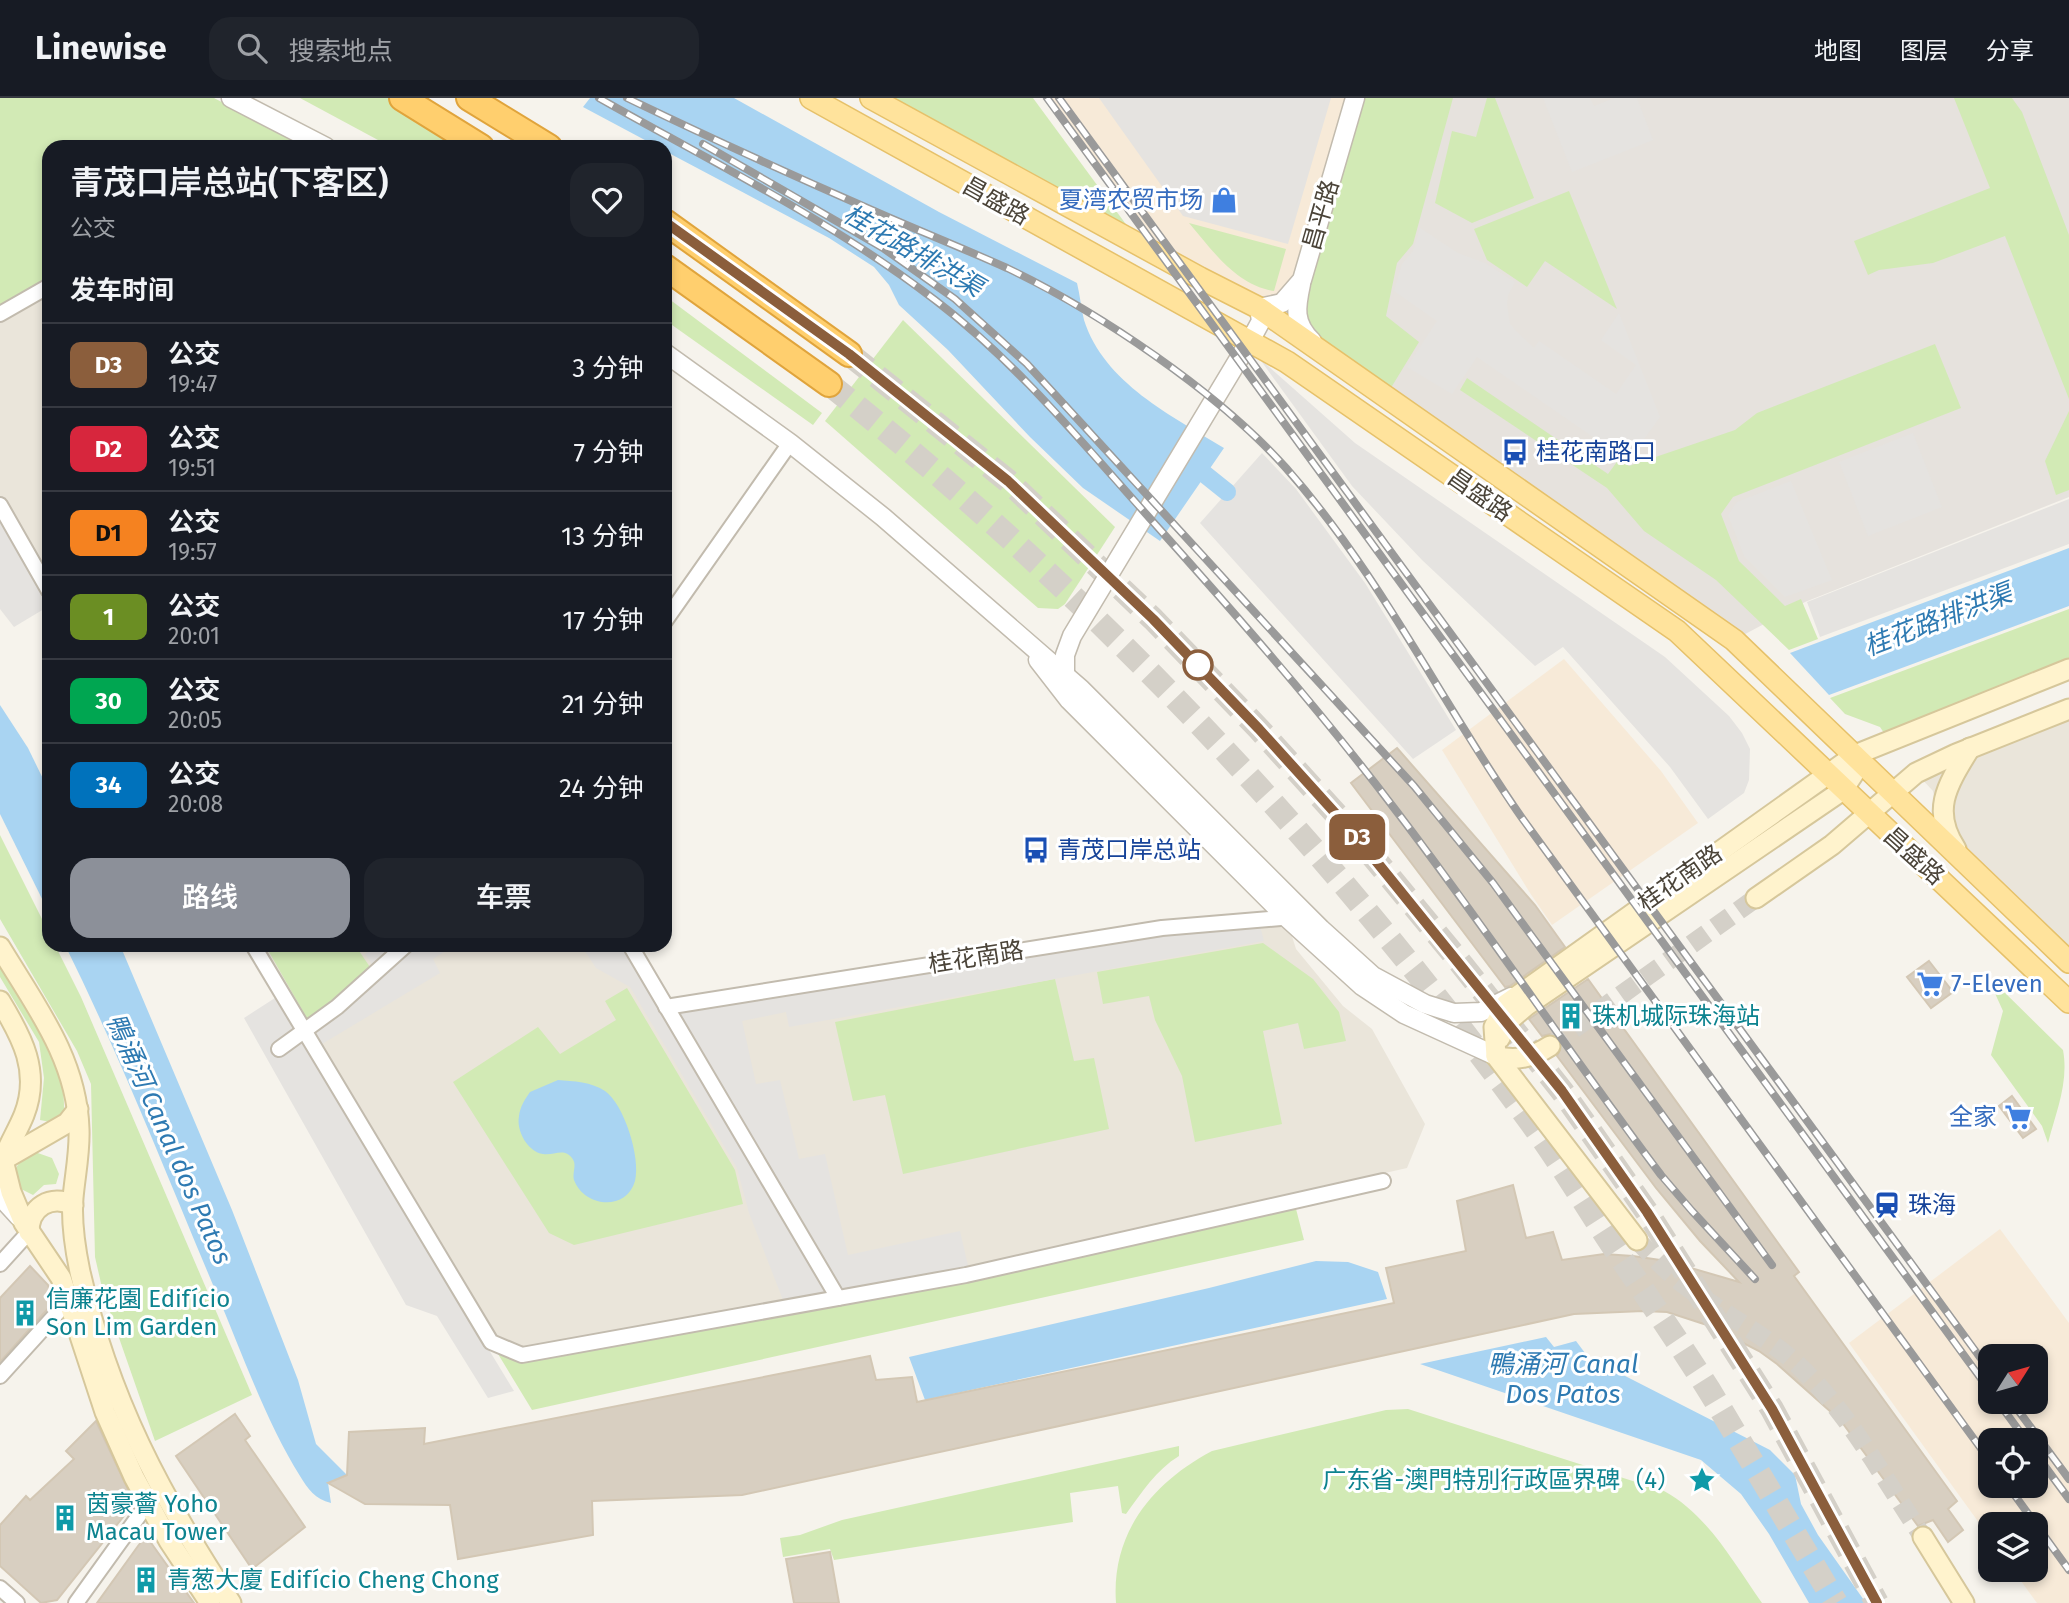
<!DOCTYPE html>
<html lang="zh">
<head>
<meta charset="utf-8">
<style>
	:root { --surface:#171b24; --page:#20242c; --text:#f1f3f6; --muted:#9ea1a6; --line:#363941; --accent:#8c9099 }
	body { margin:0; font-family:"Fira Sans","Noto Sans SC",sans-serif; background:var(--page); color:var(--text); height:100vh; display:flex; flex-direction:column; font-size:26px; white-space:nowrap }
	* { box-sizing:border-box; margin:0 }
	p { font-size:23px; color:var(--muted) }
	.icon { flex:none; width:38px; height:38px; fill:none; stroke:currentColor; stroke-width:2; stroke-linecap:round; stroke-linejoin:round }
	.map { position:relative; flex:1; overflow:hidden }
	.drawer { position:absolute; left:42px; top:42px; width:630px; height:812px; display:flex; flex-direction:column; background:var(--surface); border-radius:21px; box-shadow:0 4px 10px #0003 }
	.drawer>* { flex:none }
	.badge { padding:0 14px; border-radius:10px; font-size:24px; line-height:46px }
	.needle { width:46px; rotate:53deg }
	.tools { position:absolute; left:1978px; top:1246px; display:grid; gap:14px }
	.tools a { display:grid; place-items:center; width:70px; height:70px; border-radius:14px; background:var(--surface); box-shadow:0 4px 10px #0003; font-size:35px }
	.map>.badge { position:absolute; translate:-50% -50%; box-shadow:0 0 0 4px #fff }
	h2 { padding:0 28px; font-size:26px; line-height:63px }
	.round { display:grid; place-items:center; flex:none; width:74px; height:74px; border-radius:21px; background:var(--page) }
	.summary { display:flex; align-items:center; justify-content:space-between; height:119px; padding:0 28px }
	h1 { font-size:33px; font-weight:600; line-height:52px }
	.primary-button { display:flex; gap:14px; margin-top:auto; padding:14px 28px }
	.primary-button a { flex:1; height:80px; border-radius:21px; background:var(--accent); color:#fff; font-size:28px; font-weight:600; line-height:80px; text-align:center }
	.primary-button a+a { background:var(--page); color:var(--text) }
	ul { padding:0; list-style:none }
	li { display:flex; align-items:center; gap:21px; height:84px; padding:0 28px; border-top:2px solid var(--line) }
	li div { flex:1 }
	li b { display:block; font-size:26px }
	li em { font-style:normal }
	li .badge { min-width:77px; font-weight:700; text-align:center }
	header { display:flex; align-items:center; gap:42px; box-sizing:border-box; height:98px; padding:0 35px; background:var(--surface); border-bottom:2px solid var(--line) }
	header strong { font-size:33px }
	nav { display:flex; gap:38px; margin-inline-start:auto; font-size:24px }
	.search { width:490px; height:63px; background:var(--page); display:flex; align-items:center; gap:18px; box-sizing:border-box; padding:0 24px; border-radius:21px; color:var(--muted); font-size:26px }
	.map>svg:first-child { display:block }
</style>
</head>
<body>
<header>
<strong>Linewise</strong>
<div class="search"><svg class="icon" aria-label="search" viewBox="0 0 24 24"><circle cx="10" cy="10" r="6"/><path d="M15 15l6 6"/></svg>搜索地点</div>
<nav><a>地图</a><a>图层</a><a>分享</a></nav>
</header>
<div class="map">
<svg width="2069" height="1505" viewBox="0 0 2069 1505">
	<rect width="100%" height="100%" fill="#f6f3ec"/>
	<g fill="#eae5da">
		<path d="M49 188V493L0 407V216Z"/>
		<path d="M2069 612V863L1933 731 1937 713 1933 693 1917 676Z"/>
		<path d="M1286 819 1296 851 1343 908 1372 931 1425 1026 1407 1070 838 1200 522 1257 491 1244 253 847H631L667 909Z"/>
	</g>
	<g fill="#f7ead8" fill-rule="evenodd">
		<path d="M1050 0H1354L1301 183 1259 209 1168 162Z"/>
		<path d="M1564 561 1661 673 1698 725 1552 827 1530 795 1442 652Z"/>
		<path d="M2000 1131 2069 1225V1505H2037L2013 1472H2035V1426H1990V1440L1849 1245ZM2035 1258V1304H1990V1258ZM1990 1342H2035V1388H1990Z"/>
	</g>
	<path fill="#e6e2dd" d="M1356 0H2069V399L1805 504 1734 542 1295 232Z"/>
	<g fill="#d2eab5">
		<path d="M0 0H214L308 49H49V182L0 211Z"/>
		<path d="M300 0H395L473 49H391Z"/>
		<path d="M874 0H1033L1139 144Z"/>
		<path d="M1362 0H1453L1413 146 1397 165 1386 218 1419 244 1389 293 1297 227Z"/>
		<path d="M1487 0H1495L1534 100 1472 125 1435 105 1452 33 1476 39Z"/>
		<path d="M1954 0H2012L2022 14 2069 137V301L2005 138 1933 165 1879 172 1868 177 1854 143 1990 90Z"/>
		<path d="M1569 93 1617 211 1545 163 1527 189 1487 162 1474 131Z"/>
		<path d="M1189 125 1286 151 1274 193C1236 187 1213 153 1189 125Z"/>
		<path d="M665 198 822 315 813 327 665 222Z"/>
		<path d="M903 222 1115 429 1065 506 1058 511 1038 510 825 323Z"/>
		<path d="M1935 246 1961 310 1733 399 1721 416 1739 463 1785 508 1801 501 1818 541 1789 552 1716 482 1644 433 1607 390 1460 292 1467 280 1608 376 1619 361 1629 368 1735 332 1757 315Z"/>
		<path d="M2069 313V392L2056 397 2045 363Z"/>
		<path d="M2069 511V569L1888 641 1880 629 1845 616 1830 600Z"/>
		<path d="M0 737 49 835V847H55L81 899 252 1297 155 1343 103 1194 95 1159 91 986 77 953 0 821Z"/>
		<path d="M1263 845 1313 881 1339 914 1346 943 1304 951 1298 925 1263 933 1282 1026 1195 1044 1182 978 1155 922 1149 898 1103 906 1097 874Z"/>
		<path d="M265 847H355L372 872 309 924Z"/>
		<path d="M0 862C28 909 67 959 64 1016L55 1025 40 1022 44 980 39 944 0 879Z"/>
		<path d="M1055 881 1074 963 1094 960 1109 1031 903 1076 885 997 853 1003 835 924Z"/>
		<path d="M1996 886 2063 952C2069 984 2056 1014 2048 1045L2042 1028 1991 957 2003 913 1993 891Z"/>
		<path d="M627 890 735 1072 743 1106 574 1147 549 1135 453 984 538 929 560 956 616 922 605 903Z"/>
		<path d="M35 1054 52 1060 59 1076 56 1086 44 1087 33 1097 21 1091C8 1071 18 1064 35 1054Z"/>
		<path d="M1295 1107 1304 1142 532 1312 495 1251 522 1264Z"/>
		<path d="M1408 1311 1664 1393C1708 1417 1733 1464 1762 1505H1116C1111 1435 1152 1385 1212 1353L1386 1312Z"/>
		<path d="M1179 1348V1358C1156 1372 1142 1394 1126 1416L1122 1415 1118 1388 1070 1395 1073 1424 834 1462 830 1451 783 1459 780 1440 800 1437 842 1422Z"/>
	</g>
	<g fill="#e5e3e0">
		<path d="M1099 0H1331L1288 146 1183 118Z"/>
		<path d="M1543 0H1590L1594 8 1614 0H1637L1653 42 1572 74Z"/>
		<path d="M1420 130 1458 155 1485 165 1515 184 1508 197 1507 207 1510 226 1516 233 1534 250 1539 243 1616 296 1636 267 1601 242 1619 215 1660 319 1628 363 1477 259 1452 296 1407 269 1437 223 1394 193 1402 166 1413 153Z"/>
		<path d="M1259 260 1355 345 1665 559 1729 618 1742 635 1750 651 1749 682 1744 695 1708 721 1670 669 1563 549 1535 568 1422 462 1352 388Z"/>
		<path d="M1913 335 1942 409 1868 438 1839 364Z"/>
		<path d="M1262 355 1296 391 1365 485 1456 632 1413 661 1200 425Z"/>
		<path d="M1791 383 1832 482 1785 499 1744 458 1728 417 1737 404Z"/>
		<path d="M2069 401V446L1820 539 1807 504Z"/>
		<path d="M0 425 49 508 14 529 0 511Z"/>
		<path d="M1259 824 1264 843 789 929 786 914 742 923 756 986 780 982 799 1061 825 1056 848 1157 960 1133 969 1172 839 1195 671 911 1145 838Z"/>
		<path d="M378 847H455L433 861 440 875 322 946 310 926 375 871 365 856Z"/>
		<path d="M581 847H628L831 1197 783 1202 749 1115 737 1070 630 889 596 870Z"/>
		<path d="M275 900 514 1293 488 1300 437 1218 406 1207 244 920Z"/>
	</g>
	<g fill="#a9d4f2">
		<path d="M590 0H734L939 114 1077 185C1080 197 1081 210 1084 222 1104 285 1172 318 1224 350L1160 443 1083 390 1030 339 948 252 899 207 889 187 874 169 829 140 665 53V49H658L583 9Z"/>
		<path d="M2069 450V508L1829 597 1790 555Z"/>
		<path d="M0 607 28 650 49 693V815L0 716Z"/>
		<path d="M65 847H120L232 1112 298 1282 316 1346 347 1377 328 1385 331 1405C315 1401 308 1391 300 1378 266 1324 241 1252 216 1194 167 1078 121 960 65 847Z"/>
		<path d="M558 982C573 983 592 984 605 993 624 1006 641 1060 635 1083 626 1114 584 1109 574 1082 572 1072 579 1065 569 1057 561 1051 552 1058 543 1056 528 1054 516 1033 519 1018 520 1009 525 1001 530 994Z"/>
		<path d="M1316 1163 1348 1164 1378 1174 1387 1201 925 1302 909 1259 1209 1190Z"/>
		<path d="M1546 1239 1554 1249 1576 1243 1588 1259 1770 1352 1795 1377 1801 1406 1818 1437 1866 1505H1809L1769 1436 1741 1396 1701 1362 1420 1266Z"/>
	</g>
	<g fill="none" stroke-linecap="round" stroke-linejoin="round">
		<path stroke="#a9d4f2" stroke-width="18" d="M1187 362 1227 394"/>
	</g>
	<g fill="#d8cfc1" stroke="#d3c7b4" stroke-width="2">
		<path d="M1397 650 1535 807 1565 849 1510 888 1505 889 1351 685Z"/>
		<path d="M1929 863 1953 894 1931 910 1907 879Z"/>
		<path d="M1588 881 1799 1174 1794 1178 1957 1403 1948 1411 1963 1432 1948 1444 1933 1422 1918 1428 1841 1323 1777 1266 1759 1253 1710 1228 1667 1214 1643 1213 1574 1216 742 1397 592 1403 593 1437 458 1461 450 1407 365 1406 328 1385 347 1377 349 1334 425 1330 424 1346 870 1258 876 1282 912 1279 917 1304 1394 1205 1386 1170 1466 1153 1457 1103 1513 1087 1526 1140 1553 1134 1562 1162 1604 1156 1633 1158 1667 1163 1739 1184 1700 1143 1656 1090 1557 958 1562 948 1560 941 1550 936 1542 938 1529 921Z"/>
		<path d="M2012 998 2036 1031 2023 1040 1999 1008Z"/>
		<path d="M30 1168 48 1187 53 1205 0 1264V1200Z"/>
		<path d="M235 1316 250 1338 245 1342 305 1429 252 1471 176 1358Z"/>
		<path d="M96 1323 132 1400 131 1409 57 1502 41 1505 0 1468V1427L26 1398 30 1402 74 1361 66 1353Z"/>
		<path d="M149 1442 194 1505H97L138 1448 142 1443Z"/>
		<path d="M830 1454 839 1505H794L786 1461Z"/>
	</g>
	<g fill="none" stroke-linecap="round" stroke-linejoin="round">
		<g stroke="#d4d0c8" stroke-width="19" stroke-dasharray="19 10" stroke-linecap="butt">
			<path d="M1550 948 1756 800"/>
			<path d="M1637 1142C1652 1157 1666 1173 1683 1186 1717 1212 1756 1232 1789 1259 1845 1307 1882 1378 1923 1439"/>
		</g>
		<g stroke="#d4d0c8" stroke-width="24" stroke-dasharray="24 12" stroke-linecap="butt">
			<path d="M849 256 1008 383 1153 521 1259 631 1355 737 1455 858 1562 993 1647 1114 1772 1311 1877 1505"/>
			<path d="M829 286C1093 496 1328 746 1527 1019 1556 1058 1581 1099 1607 1139 1641 1190 1676 1240 1709 1292 1752 1363 1793 1434 1836 1505"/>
		</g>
		<g stroke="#c2bbae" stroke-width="18">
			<g id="minor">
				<path d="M0 216 49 188"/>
				<path d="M0 407 49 493"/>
				<path d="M665 523 790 345"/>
				<path d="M253 847 491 1244 522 1257 966 1177 1383 1083"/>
				<path d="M630 847 838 1200"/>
				<path d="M666 909 1162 830 1292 819"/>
				<path d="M279 951 337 909 406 847"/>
				<path d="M0 1166 29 1134"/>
				<path d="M0 1278 68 1203"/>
				<path d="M0 1490 17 1505"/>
				<path d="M76 1505 148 1405"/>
			</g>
		</g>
		<g stroke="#c2bbae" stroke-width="21">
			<g id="tertiary">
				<path d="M231 0 326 49"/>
				<path d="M1301 186C1296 209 1293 225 1312 243"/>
				<path d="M665 255 790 345 883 419 1081 591 1321 831 1373 878 1425 906 1454 915 1481 914 1511 899"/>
				<path d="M1038 562 1069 602 1286 819 1362 888 1404 916 1496 958"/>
				<path d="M1065 577V557L1072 538 1255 234 1261 223 1259 210 1282 205 1302 182 1355 0"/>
				<path d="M0 1098 19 1119"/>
			</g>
		</g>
		<g stroke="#d6c79b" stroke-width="23">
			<g id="secondary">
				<path d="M1956 751C1930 712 1948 686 1970 650"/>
				<path d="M1756 800 1832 747 1916 675 1956 656 2069 611"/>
				<path d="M0 849C35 907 77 961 79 1031 80 1054 75 1077 73 1100 71 1124 75 1150 80 1174 109 1301 160 1397 231 1505"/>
				<path d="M0 903C22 939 41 974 24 1017 18 1032 9 1046 3 1062"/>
				<path d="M1500 940 1506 925 1526 908 1843 692 1858 669 1855 657"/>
				<path d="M1496 958C1516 964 1533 959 1550 948"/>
				<path d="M3 1062 11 1094 24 1125 61 1180 105 1314 134 1379 169 1443 210 1505"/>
				<path d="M3 1062 67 1025 78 1011"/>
				<path d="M29 1134C29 1109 51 1096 73 1107"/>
				<path d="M1637 1142 1496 958 1494 929 1506 906 1855 657 2069 571"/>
				<path d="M1923 1439 1964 1505"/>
			</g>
		</g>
		<g stroke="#e6c16a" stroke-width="24">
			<g id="primary">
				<path d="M811 0 1287 264 1677 533 2069 904"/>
				<path d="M871 0 1200 180 1259 210 1734 542 2069 864"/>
			</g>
		</g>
		<g stroke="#e0a43c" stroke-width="28">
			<g id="motorway">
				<path d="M402 0 481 49"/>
				<path d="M469 0 549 49"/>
				<path d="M665 124 849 256"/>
				<path d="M665 169 829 286"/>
			</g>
		</g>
		<use href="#minor" stroke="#fff" stroke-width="14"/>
		<use href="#tertiary" stroke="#fff" stroke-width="18"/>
		<use href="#secondary" stroke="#fff3cd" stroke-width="19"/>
		<use href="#primary" stroke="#ffe39c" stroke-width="21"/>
		<use href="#motorway" stroke="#ffcf6e" stroke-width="24"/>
		<g stroke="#9a9a9a" stroke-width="8">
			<g id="rail">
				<path d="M599 0C712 64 832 123 935 202 1015 263 1079 341 1146 416 1231 511 1316 607 1394 710 1486 830 1570 956 1661 1077L1692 1113 1755 1181"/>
				<path d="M627 0C706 38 785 74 865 109 912 130 960 149 1007 170 1099 214 1218 294 1286 370 1380 476 1441 604 1522 720L1990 1363"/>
				<path d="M1047 0 1990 1293"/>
				<path d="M1059 0 1990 1273"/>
				<path d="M703 46 883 150 955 201 1027 266 1414 688 1493 785 1772 1167"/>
				<path d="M1998 1304 2026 1342"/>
				<path d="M2012 1304 2069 1381"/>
				<path d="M2035 1355 2069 1401"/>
				<path d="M2008 1388 2069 1472"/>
			</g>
		</g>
		<use href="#rail" stroke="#fff" stroke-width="5" stroke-dasharray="16" stroke-linecap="butt"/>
	</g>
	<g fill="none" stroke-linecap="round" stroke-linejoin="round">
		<g stroke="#fff" stroke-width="16">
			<path id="line" d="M665 124 849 256 1008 383 1153 521 1259 631 1355 737 1562 993 1647 1114 1772 1311 1877 1505"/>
		</g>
		<use href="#line" stroke="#8b5e3c" stroke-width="10"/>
	</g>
	<defs>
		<g id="shop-bare" transform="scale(2.1)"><path d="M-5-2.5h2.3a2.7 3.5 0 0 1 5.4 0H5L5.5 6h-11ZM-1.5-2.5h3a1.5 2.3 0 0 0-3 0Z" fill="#3f7fe0" stroke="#fff" stroke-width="2.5" paint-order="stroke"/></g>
		<g id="bus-bare" transform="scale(2.1)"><path d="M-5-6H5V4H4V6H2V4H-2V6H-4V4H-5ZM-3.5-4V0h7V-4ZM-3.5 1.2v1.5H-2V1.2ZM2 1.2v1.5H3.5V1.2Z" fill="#1a4fb4" stroke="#fff" stroke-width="2.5" paint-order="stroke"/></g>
		<g id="supermarket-bare" transform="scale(2.1)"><path d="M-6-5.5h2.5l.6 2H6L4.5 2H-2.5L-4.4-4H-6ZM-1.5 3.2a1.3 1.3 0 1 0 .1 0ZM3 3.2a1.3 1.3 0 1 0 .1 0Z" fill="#3f7fe0" stroke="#fff" stroke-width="2.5" paint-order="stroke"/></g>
		<g id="building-bare" transform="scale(2.1)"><path d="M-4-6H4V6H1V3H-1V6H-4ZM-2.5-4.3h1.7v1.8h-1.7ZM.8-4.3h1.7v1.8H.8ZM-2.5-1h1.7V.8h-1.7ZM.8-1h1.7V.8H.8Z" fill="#0f9aa8" stroke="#fff" stroke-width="2.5" paint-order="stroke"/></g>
		<g id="station-bare" transform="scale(2.1)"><path d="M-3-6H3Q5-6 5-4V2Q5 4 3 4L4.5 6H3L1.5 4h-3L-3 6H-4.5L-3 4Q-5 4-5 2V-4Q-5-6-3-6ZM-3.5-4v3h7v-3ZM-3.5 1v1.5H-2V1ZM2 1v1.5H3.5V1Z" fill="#1a4fb4" stroke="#fff" stroke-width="2.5" paint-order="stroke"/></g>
		<g id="sight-bare" transform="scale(2.1)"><path d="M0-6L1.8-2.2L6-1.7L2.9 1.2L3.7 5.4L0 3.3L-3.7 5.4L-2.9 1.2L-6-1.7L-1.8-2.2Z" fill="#0f9aa8" stroke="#fff" stroke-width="2.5" paint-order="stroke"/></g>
	</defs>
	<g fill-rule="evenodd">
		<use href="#shop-bare" x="1224" y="102"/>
		<use href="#bus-bare" x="1515" y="354"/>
		<use href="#bus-bare" x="1036" y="752"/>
		<use href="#supermarket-bare" x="1930" y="886"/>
		<use href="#building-bare" x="1571" y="918"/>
		<use href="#supermarket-bare" x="2018" y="1019"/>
		<use href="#station-bare" x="1887" y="1107"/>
		<use href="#building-bare" x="25" y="1215"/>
		<use href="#sight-bare" x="1702" y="1382"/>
		<use href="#building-bare" x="65" y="1420"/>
		<use href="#building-bare" x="146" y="1482"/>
	</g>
	<circle fill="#fff" stroke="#8b5e3c" stroke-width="3.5" cx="1198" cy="567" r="14"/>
	<g text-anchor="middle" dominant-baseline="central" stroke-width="6" stroke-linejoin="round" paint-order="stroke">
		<g font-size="24" fill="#366cbe" stroke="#fff" text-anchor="end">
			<text x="1203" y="102">夏湾农贸市场</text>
			<text x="1951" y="886" text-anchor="start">7-Eleven</text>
			<text x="1997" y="1019">全家</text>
		</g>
		<g font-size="24" fill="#4b4439" stroke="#fff">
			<text transform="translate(996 103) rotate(29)">昌盛路</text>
			<text transform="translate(1321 117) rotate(-74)">昌平路</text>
			<text transform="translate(1480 397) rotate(35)">昌盛路</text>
			<text transform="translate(1914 758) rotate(42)">昌盛路</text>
			<text transform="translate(1680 780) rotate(-35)">桂花南路</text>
			<text transform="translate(976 859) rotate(-9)">桂花南路</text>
		</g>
		<g font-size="24" fill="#164399" stroke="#fff" text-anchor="start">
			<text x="1536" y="354">桂花南路口</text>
			<text x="1057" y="752">青茂口岸总站</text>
			<text x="1908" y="1107">珠海</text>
		</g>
		<g font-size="24" fill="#0d838f" stroke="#fff" text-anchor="start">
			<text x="1592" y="918">珠机城际珠海站</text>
			<text x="46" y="1201">信廉花園 Edifício<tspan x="46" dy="28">Son Lim Garden</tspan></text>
			<text x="1681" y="1382" text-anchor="end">广东省-澳門特別行政區界碑（4）</text>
			<text x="86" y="1406">茵豪薈 Yoho<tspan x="86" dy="28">Macau Tower</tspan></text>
			<text x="167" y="1482">青葱大廈 Edifício Cheng Chong</text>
		</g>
		<g font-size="26" font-style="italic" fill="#2e7ab2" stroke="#fff">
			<text transform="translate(913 153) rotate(30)">桂花路排洪渠</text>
			<text transform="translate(1938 522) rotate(-21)">桂花路排洪渠</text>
			<text transform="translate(169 1041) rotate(66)">鴨涌河 Canal dos Patos</text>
			<text x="1563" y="1266">鴨涌河 Canal<tspan x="1563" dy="30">Dos Patos</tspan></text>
		</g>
	</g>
</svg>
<div class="tools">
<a><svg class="needle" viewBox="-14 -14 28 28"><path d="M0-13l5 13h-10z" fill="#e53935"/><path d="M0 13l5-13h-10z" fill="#9ea1a6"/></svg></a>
<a><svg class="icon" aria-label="locate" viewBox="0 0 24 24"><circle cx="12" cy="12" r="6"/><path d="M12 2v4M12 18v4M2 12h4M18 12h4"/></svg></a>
<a><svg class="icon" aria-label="layers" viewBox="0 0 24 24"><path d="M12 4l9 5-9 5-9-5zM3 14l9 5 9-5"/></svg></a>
</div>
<b class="badge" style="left:1357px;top:739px;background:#8b5e3c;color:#fff">D3</b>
<section class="drawer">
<div class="summary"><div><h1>青茂口岸总站(下客区)</h1><p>公交</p></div><a class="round"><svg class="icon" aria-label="heart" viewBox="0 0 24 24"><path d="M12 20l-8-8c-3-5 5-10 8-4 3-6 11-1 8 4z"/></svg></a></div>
<h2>发车时间</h2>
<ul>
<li><span class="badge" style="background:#8b5e3c;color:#fff">D3</span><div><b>公交</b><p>19:47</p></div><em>3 分钟</em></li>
<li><span class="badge" style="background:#d7263d;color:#fff">D2</span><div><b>公交</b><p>19:51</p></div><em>7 分钟</em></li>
<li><span class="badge" style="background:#f58220;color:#111">D1</span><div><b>公交</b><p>19:57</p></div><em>13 分钟</em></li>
<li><span class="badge" style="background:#6b8e23;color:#fff">1</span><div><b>公交</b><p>20:01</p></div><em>17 分钟</em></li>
<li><span class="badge" style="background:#00a651;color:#fff">30</span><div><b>公交</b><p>20:05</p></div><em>21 分钟</em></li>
<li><span class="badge" style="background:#0072bc;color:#fff">34</span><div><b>公交</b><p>20:08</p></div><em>24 分钟</em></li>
</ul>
<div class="primary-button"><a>路线</a><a>车票</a></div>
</section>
</div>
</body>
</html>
